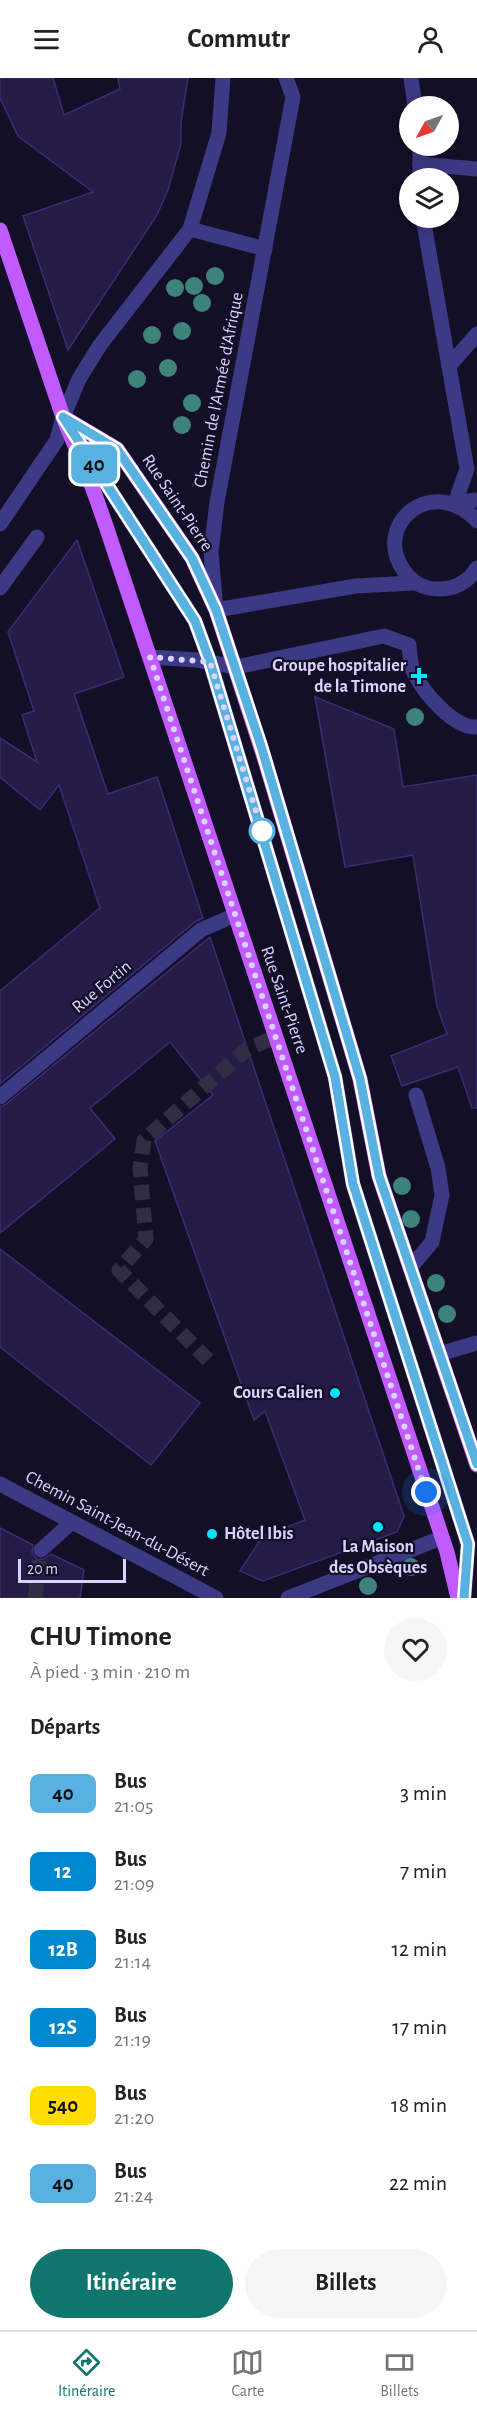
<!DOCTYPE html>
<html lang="fr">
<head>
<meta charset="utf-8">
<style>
	:root { --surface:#fff; --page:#f6f6f6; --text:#222; --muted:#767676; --line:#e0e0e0; --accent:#0f766e }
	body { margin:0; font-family:"Alegreya Sans",sans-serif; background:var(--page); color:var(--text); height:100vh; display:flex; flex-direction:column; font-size:22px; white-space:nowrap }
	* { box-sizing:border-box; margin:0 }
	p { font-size:20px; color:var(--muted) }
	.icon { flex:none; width:33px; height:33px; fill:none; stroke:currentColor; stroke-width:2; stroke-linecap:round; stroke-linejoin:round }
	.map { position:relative; height:1520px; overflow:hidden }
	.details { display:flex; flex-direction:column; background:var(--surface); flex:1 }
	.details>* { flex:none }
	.badge { padding:0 12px; border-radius:9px; font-size:21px; line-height:39px }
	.needle { width:39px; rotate:230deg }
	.tools { position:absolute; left:399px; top:18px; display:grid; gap:12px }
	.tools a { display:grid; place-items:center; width:60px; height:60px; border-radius:50%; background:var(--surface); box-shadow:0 3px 15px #0003; font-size:30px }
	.scale { position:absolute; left:18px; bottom:15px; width:108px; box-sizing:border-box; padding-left:6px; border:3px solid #d9d4ff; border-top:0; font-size:16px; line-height:21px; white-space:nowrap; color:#d9d4ff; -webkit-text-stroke:4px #130f26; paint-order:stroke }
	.you { position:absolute; width:30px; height:30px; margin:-15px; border:4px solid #fff; border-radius:50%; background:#1a73e8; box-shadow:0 0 0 9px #1a73e833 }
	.map>.badge { position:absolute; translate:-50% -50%; box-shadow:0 0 0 3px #fff }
	h2 { padding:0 30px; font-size:22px; line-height:54px }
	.round { display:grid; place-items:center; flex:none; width:63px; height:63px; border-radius:32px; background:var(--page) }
	.headline { display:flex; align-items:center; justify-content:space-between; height:102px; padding:0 30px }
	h1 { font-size:28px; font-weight:700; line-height:45px }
	.button { display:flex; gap:12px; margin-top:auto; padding:12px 30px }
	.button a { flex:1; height:69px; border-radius:36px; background:var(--accent); color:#fff; font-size:24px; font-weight:700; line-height:69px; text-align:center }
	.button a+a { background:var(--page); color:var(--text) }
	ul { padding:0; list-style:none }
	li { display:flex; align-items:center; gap:18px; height:78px; padding:0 30px }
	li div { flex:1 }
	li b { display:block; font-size:22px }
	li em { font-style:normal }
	li .badge { min-width:66px; font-weight:700; text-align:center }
	header { display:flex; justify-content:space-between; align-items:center; height:78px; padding:0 30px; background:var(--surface); font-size:27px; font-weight:700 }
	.tab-bar { display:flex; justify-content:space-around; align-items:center; height:84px; border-top:2px solid var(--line); background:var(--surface); font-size:16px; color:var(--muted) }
	.tab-bar a { display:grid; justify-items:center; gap:3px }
	.tab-bar .on { color:var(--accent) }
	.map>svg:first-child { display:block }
</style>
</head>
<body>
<header><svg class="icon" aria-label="menu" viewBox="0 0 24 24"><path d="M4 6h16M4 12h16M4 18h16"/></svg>Commutr<svg class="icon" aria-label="person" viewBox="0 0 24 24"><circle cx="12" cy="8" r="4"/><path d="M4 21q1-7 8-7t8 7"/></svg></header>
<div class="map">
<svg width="477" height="1520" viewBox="0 0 477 1520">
	<rect width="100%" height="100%" fill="#130f26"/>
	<g fill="#241b47" stroke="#3b2d73" stroke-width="1.5">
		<path d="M0 0H53L64 37 120 11 118 0H188L181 44V66L168 112 157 137 68 272 23 138 93 114 18 58 0 20Z"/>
		<path d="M77 462 124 599 74 616 108 716 157 699 203 840 195 844 0 1006V913L100 830 59 707 40 732 0 699V660L37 684 22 637 34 633 8 554Z"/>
		<path d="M315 619 394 651 403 709 477 697V1030H472L458 989 402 1008 391 978 447 956 437 928 413 777 345 789Z"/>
		<path d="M210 859 404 1438 397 1454 263 1503 240 1493 263 1458 305 1442 265 1333 254 1342 155 1063 213 1017 170 964 90 1030 115 1061 0 1155V1029L6 1026Z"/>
		<path d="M0 1171 200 1325 151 1387 0 1269Z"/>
		<path d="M0 1450 33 1467 32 1475 37 1481H44L51 1476 84 1492 80 1520H0Z"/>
	</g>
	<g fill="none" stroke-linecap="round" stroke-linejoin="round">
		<g stroke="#312d47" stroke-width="15" stroke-dasharray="15 8" stroke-linecap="butt">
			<path d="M208 1282 119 1192 146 1161 140 1091 144 1062 247 971 276 959"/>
			<path d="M35 1520 41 1472"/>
		</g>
		<g stroke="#3d3a85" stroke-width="15">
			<path d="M286 0 293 19 217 424 211 474 216 532 356 508 413 505"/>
			<path d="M411 0 415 28"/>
			<path d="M420 68V100"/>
			<path d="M420 86 477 91"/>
			<path d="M423 140 467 391 455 425 477 422"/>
			<path d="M190 151 265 171"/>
			<path d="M449 288 477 256"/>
			<path d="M74 356 195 543 210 584 335 999 353 1106 468 1466 464 1520"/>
			<path d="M477 443C433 395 371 446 404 493 413 505 423 511 439 511 455 511 468 504 477 490"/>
			<path d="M0 446 57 362 63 339 79 301 100 267 190 151 219 55 223 0"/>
			<path d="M0 510 37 459"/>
			<path d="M150 579 197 582 236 589 384 558 409 567C410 576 410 588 414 595 424 615 453 650 477 649"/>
			<path d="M0 1019 201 852 235 837"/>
			<path d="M410 1190 432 1164 442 1117 438 1090 416 1017"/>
			<path d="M439 1276 477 1265"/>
			<path d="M0 1406 216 1520"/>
			<path d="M41 1472 71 1445"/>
			<path d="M288 1520 441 1460"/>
		</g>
		<g stroke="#c25bff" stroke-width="15">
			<path d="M0 152 63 339 93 411 106 448 447 1474 458 1520"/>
			<path d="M63 339 117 371 192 480 216 532 264 679 360 1001 379 1098 477 1387"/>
		</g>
	</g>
	<g fill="#3d827b">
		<circle cx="215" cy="198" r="9"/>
		<circle cx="194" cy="208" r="9"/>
		<circle cx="175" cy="210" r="9"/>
		<circle cx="202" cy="225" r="9"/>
		<circle cx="182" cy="253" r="9"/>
		<circle cx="152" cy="257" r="9"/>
		<circle cx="168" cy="290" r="9"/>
		<circle cx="137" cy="301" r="9"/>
		<circle cx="192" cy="325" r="9"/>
		<circle cx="182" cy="347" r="9"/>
		<circle cx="415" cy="639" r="9"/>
		<circle cx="402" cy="1108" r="9"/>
		<circle cx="411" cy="1141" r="9"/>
		<circle cx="436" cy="1205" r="9"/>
		<circle cx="447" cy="1236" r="9"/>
		<circle cx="411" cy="1489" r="9"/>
		<circle cx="368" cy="1508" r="9"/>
	</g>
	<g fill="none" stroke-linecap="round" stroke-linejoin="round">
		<g stroke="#fff" stroke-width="14">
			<path id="line" d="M464 1520 468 1466 353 1106 335 999 210 584 195 543 63 339 117 371 192 480 216 532 261 668 360 1001 379 1098 477 1386"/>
		</g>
		<use href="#line" stroke="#58b1e0" stroke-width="9"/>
		<path stroke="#d9d4ff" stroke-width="6" stroke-dasharray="0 10.8" d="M262 753 210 584 150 579 426 1414"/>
	</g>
	<g fill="#00e5ff" stroke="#130f26" stroke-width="2">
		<path d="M416 589h6v6h6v6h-6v6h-6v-6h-6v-6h6z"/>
		<circle cx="335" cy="1315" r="6"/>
		<circle cx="378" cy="1449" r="6"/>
		<circle cx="212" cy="1456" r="6"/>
	</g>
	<circle fill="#fff" stroke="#58b1e0" stroke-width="3" cx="262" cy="753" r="12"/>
	<g text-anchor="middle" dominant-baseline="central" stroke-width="4.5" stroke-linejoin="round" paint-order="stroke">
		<g font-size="18" fill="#d9d4ff" stroke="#130f26">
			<text transform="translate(219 312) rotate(-79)">Chemin de l'Armée d'Afrique</text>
			<text transform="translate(177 425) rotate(56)">Rue Saint-Pierre</text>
			<text transform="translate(102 909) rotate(-40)">Rue Fortin</text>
			<text transform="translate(284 922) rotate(71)">Rue Saint-Pierre</text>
			<text transform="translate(117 1446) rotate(28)">Chemin Saint-Jean-du-Désert</text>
		</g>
		<g font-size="18" font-weight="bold" fill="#d9d4ff" stroke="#130f26" text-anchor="end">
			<text x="406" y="588">Groupe hospitalier<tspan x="406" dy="21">de la Timone</tspan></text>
			<text x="323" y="1315">Cours Galien</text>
			<text x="224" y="1456" text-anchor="start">Hôtel Ibis</text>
			<text x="378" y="1469" text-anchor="middle">La Maison<tspan x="378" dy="21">des Obsèques</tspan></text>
		</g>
	</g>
</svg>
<div class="tools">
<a><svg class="needle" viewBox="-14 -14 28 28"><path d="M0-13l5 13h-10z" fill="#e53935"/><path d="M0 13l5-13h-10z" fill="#767676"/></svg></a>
<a><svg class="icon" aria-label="layers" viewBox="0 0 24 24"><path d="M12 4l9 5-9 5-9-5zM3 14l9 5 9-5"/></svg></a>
</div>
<div class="scale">20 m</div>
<div class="you" style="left:426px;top:1414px"></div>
<b class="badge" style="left:94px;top:386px;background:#58b1e0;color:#111">40</b>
</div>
<section class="details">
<div class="headline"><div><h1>CHU Timone</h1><p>À pied · 3 min · 210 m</p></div><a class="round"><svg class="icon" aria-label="heart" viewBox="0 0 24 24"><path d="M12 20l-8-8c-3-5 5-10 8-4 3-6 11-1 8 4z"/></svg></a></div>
<h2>Départs</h2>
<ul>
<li><span class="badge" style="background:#58b1e0;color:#111">40</span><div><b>Bus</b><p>21:05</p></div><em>3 min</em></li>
<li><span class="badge" style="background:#0088ce;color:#fff">12</span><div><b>Bus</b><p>21:09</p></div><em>7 min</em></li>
<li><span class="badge" style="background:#0088ce;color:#fff">12B</span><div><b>Bus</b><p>21:14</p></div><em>12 min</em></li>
<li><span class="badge" style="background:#0088ce;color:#fff">12S</span><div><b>Bus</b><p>21:19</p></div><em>17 min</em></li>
<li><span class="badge" style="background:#fd0;color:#111">540</span><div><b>Bus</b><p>21:20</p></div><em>18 min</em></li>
<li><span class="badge" style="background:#58b1e0;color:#111">40</span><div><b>Bus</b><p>21:24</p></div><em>22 min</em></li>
</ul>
<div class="button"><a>Itinéraire</a><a>Billets</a></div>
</section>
<nav class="tab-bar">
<a class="on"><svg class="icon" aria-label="directions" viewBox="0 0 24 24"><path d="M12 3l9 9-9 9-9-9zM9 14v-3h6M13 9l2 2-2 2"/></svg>Itinéraire</a>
<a><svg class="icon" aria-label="map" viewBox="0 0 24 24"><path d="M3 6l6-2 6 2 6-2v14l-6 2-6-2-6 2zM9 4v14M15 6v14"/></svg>Carte</a>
<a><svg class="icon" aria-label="tickets" viewBox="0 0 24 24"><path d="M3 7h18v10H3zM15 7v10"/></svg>Billets</a>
</nav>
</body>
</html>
